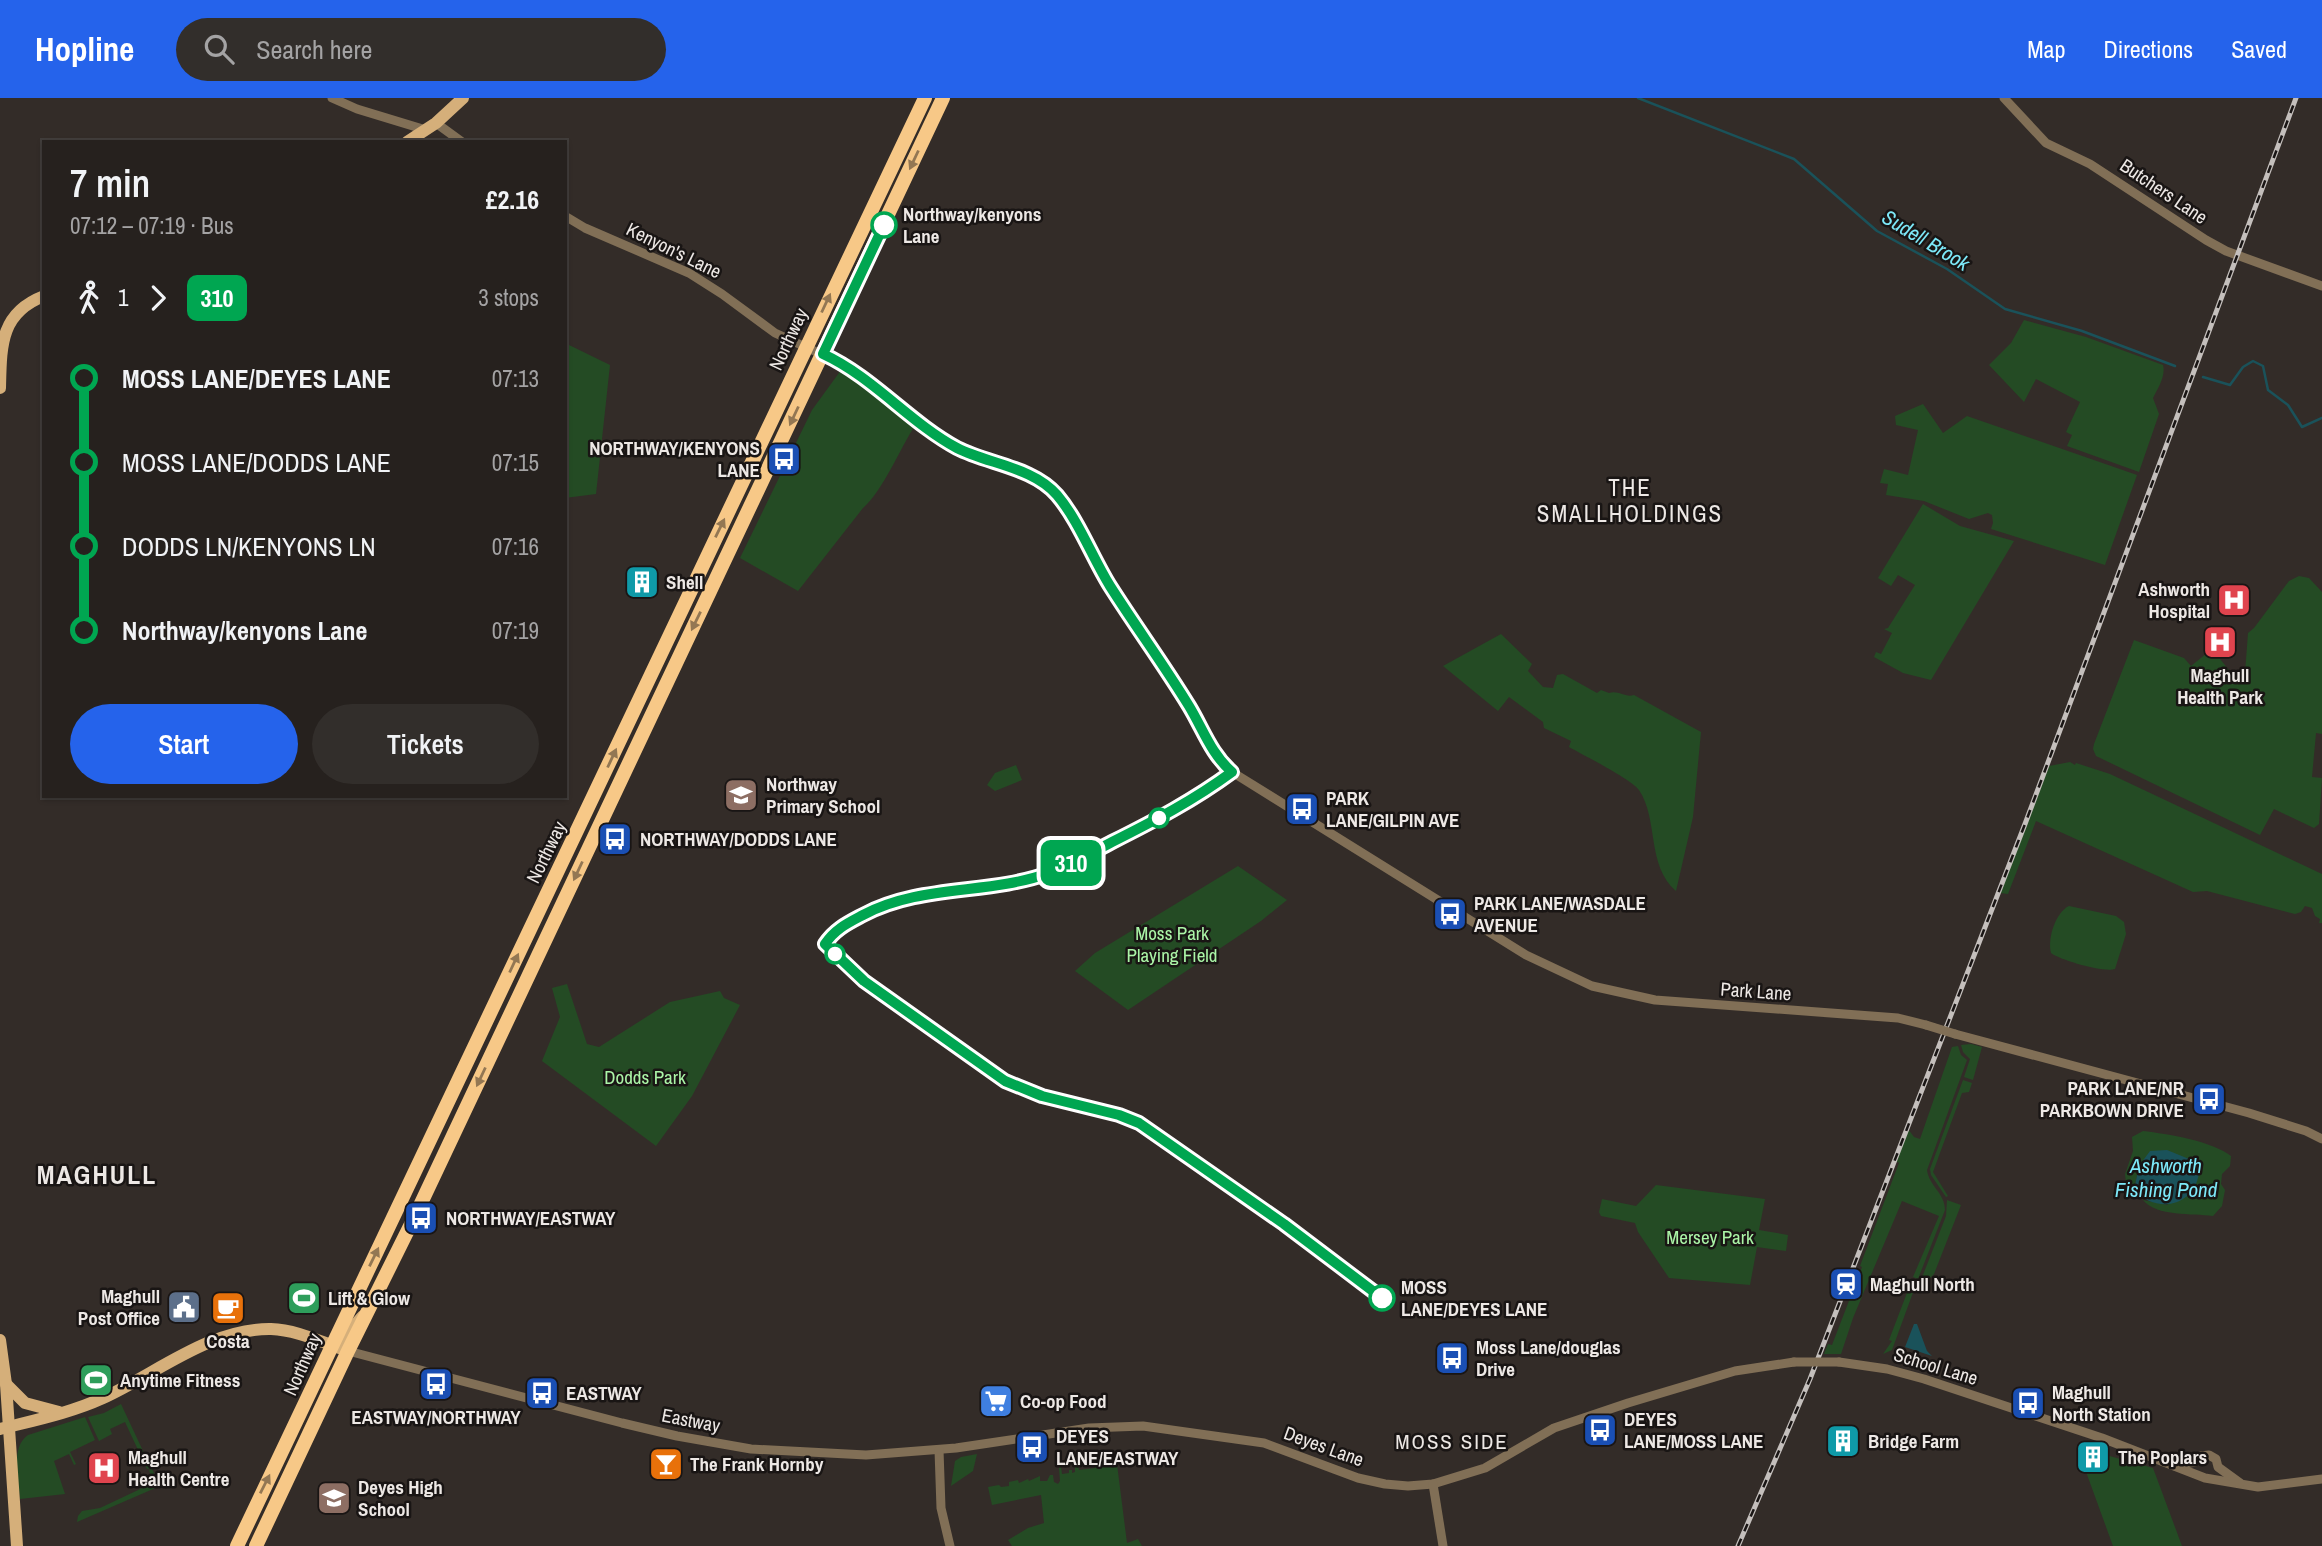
<!DOCTYPE html>
<html lang="en">
<head>
<meta charset="utf-8">
<style>
	:root { --surface:#26211e; --page:#322e2b; --text:#f1f3f6; --muted:#a4a3a4; --line:#423e3c; --accent:#2563eb }
	body { margin:0; font-family:"Archivo Narrow",sans-serif; background:var(--page); color:var(--text); height:100vh; display:flex; flex-direction:column; font-size:26px; white-space:nowrap }
	* { box-sizing:border-box; margin:0 }
	p { font-size:23px; color:var(--muted) }
	.icon { flex:none; width:38px; height:38px; fill:none; stroke:currentColor; stroke-width:2; stroke-linecap:round; stroke-linejoin:round }
	.map { position:relative; flex:1; overflow:hidden }
	.details { position:absolute; left:42px; top:42px; width:525px; height:658px; display:flex; flex-direction:column; background:var(--surface); border-radius:0px; box-shadow:0 2px 5px #0004,0 0 0 2px var(--line) }
	.details>* { flex:none }
	.badge { padding:0 14px; border-radius:10px; font-size:24px; line-height:46px }
	.map>.badge { position:absolute; translate:-50% -50%; box-shadow:0 0 0 4px #fff }
	.legs { display:flex; align-items:center; gap:10px; height:77px; padding:0 28px; font-size:23px }
	.legs p { margin-inline-start:auto }
	.head { display:flex; align-items:center; justify-content:space-between; height:119px; padding:0 28px }
	h1 { font-size:38px; font-weight:600; line-height:52px }
	.action { display:flex; gap:14px; margin-top:auto; padding:14px 28px }
	.action a { flex:1; height:80px; border-radius:42px; background:var(--accent); color:#fff; font-size:28px; font-weight:600; line-height:80px; text-align:center }
	.action a+a { background:var(--page); color:var(--text) }
	ul { padding:0 28px; list-style:none }
	li { display:flex; align-items:center; gap:24px; height:84px; font-size:26px }
	li i { display:grid; place-items:center; width:10px; height:100%; margin:0 9px; background:currentColor }
	li i::after { content:''; width:18px; height:18px; margin:-9px; border:5px solid; border-radius:50%; background:var(--surface) }
	li p { margin-inline-start:auto }
	li:first-child i { background:linear-gradient(#0000 50%,currentColor 0) }
	li:last-child i { background:linear-gradient(currentColor 50%,#0000 0) }
	header { display:flex; align-items:center; gap:42px; box-sizing:border-box; height:98px; padding:0 35px; background:var(--accent); color:#fff }
	header strong { font-size:33px }
	nav { display:flex; gap:38px; margin-inline-start:auto; font-size:24px }
	.search { width:490px; height:63px; background:var(--page); display:flex; align-items:center; gap:18px; box-sizing:border-box; padding:0 24px; border-radius:38px; color:var(--muted); font-size:26px }
	.map>svg:first-child { display:block }
</style>
</head>
<body>
<header>
<strong>Hopline</strong>
<div class="search"><svg class="icon" aria-label="search" viewBox="0 0 24 24"><circle cx="10" cy="10" r="6"/><path d="M15 15l6 6"/></svg>Search here</div>
<nav><a>Map</a><a>Directions</a><a>Saved</a></nav>
</header>
<div class="map">
<svg width="2322" height="1448" viewBox="0 0 2322 1448">
	<rect width="100%" height="100%" fill="#332c28"/>
	<g fill="#244b24">
		<path d="M2024 222 2086 239 2163 267C2166 278 2158 290 2153 300L2159 316 2139 374 2067 348 2072 337 2066 334 2080 304 2036 281 2024 304 1989 267 2011 245Z"/>
		<path d="M565 245 610 267 596 396 565 400Z"/>
		<path d="M844 268 916 326C900 350 883 393 863 410L798 493 740 460 812 312Z"/>
		<path d="M1923 306 1943 335 1967 318 2137 377 2105 467 1991 431 1993 425 1992 417 1988 415 1969 421 1924 403 1886 397 1888 386 1880 385 1884 371 1908 377 1918 332 1896 327 1895 318Z"/>
		<path d="M1923 406 1960 428 2014 443 1931 582 1903 575 1874 559 1876 554 1881 556 1892 535 1884 531 1888 530 1915 487 1898 477 1891 488 1878 480Z"/>
		<path d="M2299 478 2309 480 2322 494V636L2316 635 2312 679 2322 680 2319 726 2314 730 2274 711 2260 737 2096 658 2093 651 2094 646 2134 542 2184 560 2191 568 2212 551 2237 582 2245 575 2248 535 2254 530 2289 483Z"/>
		<path d="M1501 536 1532 566 1528 573 1543 589 1553 590 1557 577 1563 576 1597 595 1601 592 1609 595C1619 592 1625 600 1634 597L1701 634 1693 719 1676 793C1646 767 1659 722 1639 692 1631 681 1583 657 1569 649L1571 643 1544 630 1543 624 1509 599 1498 613 1443 568Z"/>
		<path d="M2070 664 2075 667 2076 665 2110 676 2322 776V825H2319L2320 821 2315 818 2312 810 2305 808 2301 814 2295 816 2207 793 2193 794 2036 723 2008 796 2000 795 2049 668Z"/>
		<path d="M1016 667 1022 682 995 693 987 687 995 675Z"/>
		<path d="M1238 768 1287 802 1261 823 1128 912 1075 873 1095 855Z"/>
		<path d="M2069 808 2116 818 2124 824 2126 836 2115 871C2104 875 2060 862 2051 855 2047 840 2056 814 2069 808Z"/>
		<path d="M567 886 587 946 599 949 670 904 720 893 724 900 740 907 692 998 656 1048 542 963 560 919 552 890Z"/>
		<path d="M1971 946 1982 949 1973 982 1964 979 1970 961 1963 954 1961 947Z"/>
		<path d="M1958 948 1961 957 1967 962 1927 1072C1929 1088 1945 1095 1945 1112L1918 1181 1913 1179 1939 1118 1902 1103 1853 1220 1841 1256H1824L1828 1246 1832 1247 1862 1169 1860 1168 1899 1065 1896 1063 1908 1031 1914 1039 1920 1041 1952 949Z"/>
		<path d="M1963 982 1972 985 1969 994 1962 995 1933 1074 1948 1098 1946 1099 1931 1077 1930 1071Z"/>
		<path d="M2143 1033C2168 1036 2212 1043 2231 1058L2230 1068 2222 1076 2221 1086 2225 1092 2222 1108 2213 1118C2192 1115 2157 1119 2143 1102L2168 1107 2139 1068 2134 1092 2127 1095 2125 1076 2133 1053 2132 1039Z"/>
		<path d="M1656 1087 1765 1101 1759 1132 1788 1137 1786 1153 1757 1149 1750 1187 1669 1180 1638 1134 1635 1125 1601 1118 1599 1114 1602 1101 1636 1108Z"/>
		<path d="M1947 1102 1961 1107 1934 1176 1929 1181 1921 1182 1946 1118Z"/>
		<path d="M1910 1187 1915 1189 1892 1252 1883 1256 1892 1243 1889 1242Z"/>
		<path d="M121 1306 151 1370 147 1371 125 1324 110 1331 112 1336 99 1343 88 1319 104 1315Z"/>
		<path d="M85 1319 95 1342 70 1354 76 1366 74 1367 69 1356 54 1363 65 1396 20 1401C19 1381 10 1349 28 1337Z"/>
		<path d="M2077 1349 2153 1370 2182 1448H2113Z"/>
		<path d="M977 1356 973 1373 951 1388 955 1363 961 1359Z"/>
		<path d="M1094 1364H1097L1098 1368 1117 1366 1127 1445 1138 1441 1142 1448H1012L1008 1442 1028 1430 1044 1425 1041 1397 992 1407 988 1389 999 1387 1001 1389 1009 1388V1384L1018 1382 1019 1385 1028 1381 1029 1383 1040 1378V1383H1047L1050 1377H1053L1054 1384 1058 1386 1060 1383 1059 1370 1061 1369 1062 1376 1069 1375V1372H1072V1375L1075 1374V1368H1078L1079 1372 1095 1370Z"/>
		<path d="M152 1371 160 1388 77 1424 78 1418 82 1413 100 1410 153 1385 149 1372Z"/>
	</g>
	<g fill="#1a525a">
		<path d="M2167 1052 2189 1061 2199 1075C2194 1109 2156 1116 2134 1092L2139 1068 2150 1053Z"/>
		<path d="M1914 1226H1917L1927 1253 1932 1258 1905 1249Z"/>
	</g>
	<g fill="none" stroke-linecap="round" stroke-linejoin="round">
		<g stroke="#1a525a" stroke-width="2.5">
			<path d="M1638 0 1794 61 1877 133 1947 171 2005 211 2082 233 2175 268"/>
			<path d="M2203 279 2230 287 2243 269 2253 263 2263 268 2268 292 2288 307 2302 329 2322 320"/>
		</g>
		<g stroke="#816f56" stroke-width="9">
			<path d="M332 0 357 11 426 32"/>
			<path d="M2004 0 2046 45 2090 66 2206 142 2226 153 2322 188"/>
			<path d="M436 25 462 44"/>
			<path d="M565 118 585 130 689 175 722 196 775 235 845 267 942 341 976 358 1030 378 1050 391 1066 411 1111 489 1149 545 1223 666 1232 674 1526 857 1592 888 1655 902 1898 920 1926 927"/>
			<path d="M1955 936 2249 1015 2306 1033 2322 1041"/>
			<path d="M348 1253 622 1325 677 1338 751 1351 866 1357 956 1350 1089 1330 1143 1328 1264 1345 1358 1380 1385 1386 1408 1388 1433 1386 1485 1370 1554 1330 1628 1305 1735 1273 1794 1264"/>
			<path d="M1839 1264 1887 1271 1924 1281 2102 1340 2205 1380 2258 1389 2322 1381"/>
			<path d="M939 1352 941 1410 950 1448"/>
			<path d="M2175 1368 2195 1364 2201 1358 2209 1357 2216 1361 2218 1369 2240 1385"/>
			<path d="M1433 1386 1443 1448"/>
		</g>
		<g stroke="#d5af7a" stroke-width="12">
			<path d="M407 44 436 25 463 0"/>
			<path d="M0 290C1 248 0 215 44 198"/>
			<path d="M0 1242 6 1286 17 1448"/>
			<path d="M331 1248C346 1244 352 1229 363 1218"/>
			<path d="M6 1286 25 1305 59 1314"/>
			<path d="M0 1331C35 1322 70 1315 103 1300 156 1276 210 1230 271 1231 298 1232 323 1245 348 1253"/>
		</g>
		<g stroke="#f7c887" stroke-width="14">
			<path d="M237 1448 925 0"/>
			<path d="M256 1448 348 1253 415 1118 943 0"/>
		</g>
		<g stroke="#c4bfbc" stroke-width="5">
			<path id="rail" d="M1738 1448 1810 1281 2025 726 2296 0"/>
		</g>
		<use href="#rail" stroke="#191514" stroke-width="2.5" stroke-dasharray="8" stroke-linecap="butt"/>
		<g stroke="#816f56" stroke-width="9">
			<path d="M1926 927 1955 936"/>
			<path d="M1794 1264H1839"/>
		</g>
	</g>
	<defs><path id="oneway-solid" d="M-6-.8H1V-3.2L6.5 0L1 3.2V.8H-6Z" transform="scale(1.75)"/></defs>
	<g fill="#937753">
		<use href="#oneway-solid" transform="translate(914 62) rotate(115)"/>
		<use href="#oneway-solid" transform="translate(826 205) rotate(-65)"/>
		<use href="#oneway-solid" transform="translate(794 318) rotate(115)"/>
		<use href="#oneway-solid" transform="translate(720 430) rotate(-64)"/>
		<use href="#oneway-solid" transform="translate(696 523) rotate(116)"/>
		<use href="#oneway-solid" transform="translate(612 660) rotate(-65)"/>
		<use href="#oneway-solid" transform="translate(578 773) rotate(115)"/>
		<use href="#oneway-solid" transform="translate(514 865) rotate(-65)"/>
		<use href="#oneway-solid" transform="translate(481 979) rotate(115)"/>
		<use href="#oneway-solid" transform="translate(374 1159) rotate(-64)"/>
		<use href="#oneway-solid" transform="translate(265 1386) rotate(-63)"/>
	</g>
	<g fill="none" stroke-linecap="round" stroke-linejoin="round">
		<g stroke="#fff" stroke-width="16">
			<path id="line-1" d="M884 127 823 256C873 279 909 324 957 350 988 366 1033 369 1057 397 1079 423 1092 459 1110 488 1136 529 1164 567 1189 608 1203 631 1211 656 1232 674 1194 702 1154 723 1112 744 1091 755 1071 767 1049 775 988 797 921 786 863 817 848 825 835 831 825 846L864 883 1005 983 1042 998 1119 1017 1139 1025 1284 1126 1382 1200"/>
		</g>
		<use href="#line-1" stroke="#00a651" stroke-width="10"/>
	</g>
	<defs>
		<g id="bus-square" transform="scale(1.75)"><rect x="-9" y="-9" width="18" height="18" rx="4" fill="#1a4fb4" stroke="#191514"/><path d="M-5-6H5V4H4V6H2V4H-2V6H-4V4H-5ZM-3.5-4V0h7V-4ZM-3.5 1.2v1.5H-2V1.2ZM2 1.2v1.5H3.5V1.2Z" fill="#fff"/></g>
		<g id="building-square" transform="scale(1.75)"><rect x="-9" y="-9" width="18" height="18" rx="4" fill="#0f9aa8" stroke="#191514"/><path d="M-4-6H4V6H1V3H-1V6H-4ZM-2.5-4.3h1.7v1.8h-1.7ZM.8-4.3h1.7v1.8H.8ZM-2.5-1h1.7V.8h-1.7ZM.8-1h1.7V.8H.8Z" fill="#fff"/></g>
		<g id="hospital-square" transform="scale(1.75)"><rect x="-9" y="-9" width="18" height="18" rx="4" fill="#e0444e" stroke="#191514"/><path d="M-5-5h3v3.5h4V-5h3V5h-3V1.5h-4V5h-3Z" fill="#fff"/></g>
		<g id="school-square" transform="scale(1.75)"><rect x="-9" y="-9" width="18" height="18" rx="4" fill="#8d6e63" stroke="#191514"/><path d="M0-5L7-2L0 1L-7-2ZM-4 1L0 2.5L4 1V4Q0 6-4 4Z" fill="#fff"/></g>
		<g id="station-square" transform="scale(1.75)"><rect x="-9" y="-9" width="18" height="18" rx="4" fill="#1a4fb4" stroke="#191514"/><path d="M-3-6H3Q5-6 5-4V2Q5 4 3 4L4.5 6H3L1.5 4h-3L-3 6H-4.5L-3 4Q-5 4-5 2V-4Q-5-6-3-6ZM-3.5-4v3h7v-3ZM-3.5 1v1.5H-2V1ZM2 1v1.5H3.5V1Z" fill="#fff"/></g>
		<g id="stadium-square" transform="scale(1.75)"><rect x="-9" y="-9" width="18" height="18" rx="4" fill="#2e9e5b" stroke="#191514"/><path d="M0-5a6.5 5 0 1 0 0 10a6.5 5 0 1 0 0-10ZM-3.5-1.8h7v3.6h-7Z" fill="#fff"/></g>
		<g id="civic-square" transform="scale(1.75)"><rect x="-9" y="-9" width="18" height="18" rx="4" fill="#5c6f8a" stroke="#191514"/><path d="M-.6-6.5H3V-4.5H.6V-3L4-1V1h2V6H-6V1h2V-1L-.6-3ZM-1.2 2.5V6h2.4V2.5Z" fill="#fff"/></g>
		<g id="cafe-square" transform="scale(1.75)"><rect x="-9" y="-9" width="18" height="18" rx="4" fill="#e8710a" stroke="#191514"/><path d="M-5.5-4.5H6V0H3Q3 3.5 0 3.5H-2.5Q-5.5 3.5-5.5 0ZM3-3.2v2h1.7v-2ZM-6 4.5H4V6H-6Z" fill="#fff"/></g>
		<g id="supermarket-square" transform="scale(1.75)"><rect x="-9" y="-9" width="18" height="18" rx="4" fill="#3f7fe0" stroke="#191514"/><path d="M-6-5.5h2.5l.6 2H6L4.5 2H-2.5L-4.4-4H-6ZM-1.5 3.2a1.3 1.3 0 1 0 .1 0ZM3 3.2a1.3 1.3 0 1 0 .1 0Z" fill="#fff"/></g>
		<g id="bar-square" transform="scale(1.75)"><rect x="-9" y="-9" width="18" height="18" rx="4" fill="#e8710a" stroke="#191514"/><path d="M-6-5H6L.8 .8V4.5H3.5V6h-7V4.5H-.8V.8Z" fill="#fff"/></g>
	</defs>
	<g fill-rule="evenodd">
		<use href="#bus-square" x="784" y="361"/>
		<use href="#building-square" x="642" y="484"/>
		<use href="#hospital-square" x="2234" y="502"/>
		<use href="#hospital-square" x="2220" y="544"/>
		<use href="#school-square" x="741" y="697"/>
		<use href="#bus-square" x="1302" y="711"/>
		<use href="#bus-square" x="615" y="741"/>
		<use href="#bus-square" x="1450" y="816"/>
		<use href="#bus-square" x="2209" y="1001"/>
		<use href="#bus-square" x="421" y="1120"/>
		<use href="#station-square" x="1846" y="1186"/>
		<use href="#stadium-square" x="304" y="1200"/>
		<use href="#civic-square" x="184" y="1209"/>
		<use href="#cafe-square" x="228" y="1210"/>
		<use href="#bus-square" x="1452" y="1260"/>
		<use href="#stadium-square" x="96" y="1282"/>
		<use href="#bus-square" x="436" y="1286"/>
		<use href="#bus-square" x="542" y="1295"/>
		<use href="#supermarket-square" x="996" y="1303"/>
		<use href="#bus-square" x="2028" y="1305"/>
		<use href="#bus-square" x="1600" y="1332"/>
		<use href="#building-square" x="1843" y="1343"/>
		<use href="#bus-square" x="1032" y="1349"/>
		<use href="#building-square" x="2093" y="1359"/>
		<use href="#bar-square" x="666" y="1366"/>
		<use href="#hospital-square" x="104" y="1370"/>
		<use href="#school-square" x="334" y="1400"/>
	</g>
	<g fill="#fff" stroke="#00a651" stroke-width="3.5">
		<circle cx="884" cy="127" r="12"/>
		<circle cx="1159" cy="720" r="9"/>
		<circle cx="835" cy="856" r="9"/>
		<circle cx="1382" cy="1200" r="12"/>
	</g>
	<g text-anchor="middle" dominant-baseline="central" stroke-width="5" stroke-linejoin="round" paint-order="stroke">
		<g font-size="19" fill="#ede8e5" stroke="#191514">
			<text transform="translate(2164 93) rotate(34)">Butchers Lane</text>
			<text transform="translate(674 152) rotate(26)">Kenyon's Lane</text>
			<text transform="translate(788 241) rotate(-65)">Northway</text>
			<text transform="translate(546 754) rotate(-64)">Northway</text>
			<text transform="translate(1756 893) rotate(4)">Park Lane</text>
			<text transform="translate(302 1266) rotate(-66)">Northway</text>
			<text transform="translate(1936 1268) rotate(17)">School Lane</text>
			<text transform="translate(691 1322) rotate(11)">Eastway</text>
			<text transform="translate(1324 1348) rotate(20)">Deyes Lane</text>
		</g>
		<g font-size="19" font-weight="bold" fill="#ede8e5" stroke="#191514" text-anchor="start">
			<text x="903" y="116">Northway/kenyons<tspan x="903" dy="22">Lane</tspan></text>
			<text x="1401" y="1189">MOSS<tspan x="1401" dy="22">LANE/DEYES LANE</tspan></text>
		</g>
		<g font-size="19" font-weight="bold" fill="#ede8e5" stroke="#191514" text-anchor="start">
			<text x="760" y="350" text-anchor="end">NORTHWAY/KENYONS<tspan x="760" dy="22">LANE</tspan></text>
			<text x="666" y="484">Shell</text>
			<text x="2210" y="491" text-anchor="end">Ashworth<tspan x="2210" dy="22">Hospital</tspan></text>
			<text x="2220" y="577" text-anchor="middle">Maghull<tspan x="2220" dy="22">Health Park</tspan></text>
			<text x="766" y="686">Northway<tspan x="766" dy="22">Primary School</tspan></text>
			<text x="1326" y="700">PARK<tspan x="1326" dy="22">LANE/GILPIN AVE</tspan></text>
			<text x="640" y="741">NORTHWAY/DODDS LANE</text>
			<text x="1474" y="805">PARK LANE/WASDALE<tspan x="1474" dy="22">AVENUE</tspan></text>
			<text x="2184" y="990" text-anchor="end">PARK LANE/NR<tspan x="2184" dy="22">PARKBOWN DRIVE</tspan></text>
			<text x="446" y="1120">NORTHWAY/EASTWAY</text>
			<text x="1870" y="1186">Maghull North</text>
			<text x="160" y="1198" text-anchor="end">Maghull<tspan x="160" dy="22">Post Office</tspan></text>
			<text x="328" y="1200">Lift &amp; Glow</text>
			<text x="228" y="1243" text-anchor="middle">Costa</text>
			<text x="1476" y="1249">Moss Lane/douglas<tspan x="1476" dy="22">Drive</tspan></text>
			<text x="120" y="1282">Anytime Fitness</text>
			<text x="2052" y="1294">Maghull<tspan x="2052" dy="22">North Station</tspan></text>
			<text x="566" y="1295">EASTWAY</text>
			<text x="1020" y="1303">Co-op Food</text>
			<text x="436" y="1319" text-anchor="middle">EASTWAY/NORTHWAY</text>
			<text x="1624" y="1321">DEYES<tspan x="1624" dy="22">LANE/MOSS LANE</tspan></text>
			<text x="1056" y="1338">DEYES<tspan x="1056" dy="22">LANE/EASTWAY</tspan></text>
			<text x="1868" y="1343">Bridge Farm</text>
			<text x="128" y="1359">Maghull<tspan x="128" dy="22">Health Centre</tspan></text>
			<text x="2118" y="1359">The Poplars</text>
			<text x="690" y="1366">The Frank Hornby</text>
			<text x="358" y="1389">Deyes High<tspan x="358" dy="22">School</tspan></text>
		</g>
		<g font-size="19" fill="#abf5a7" stroke="#191514">
			<text x="1172" y="835">Moss Park<tspan x="1172" dy="22">Playing Field</tspan></text>
			<text x="645" y="979">Dodds Park</text>
			<text x="1710" y="1139">Mersey Park</text>
		</g>
		<g font-size="21" font-style="italic" fill="#7de9f9" stroke="#191514">
			<text transform="translate(1926 142) rotate(31)">Sudell Brook</text>
			<text x="2166" y="1067">Ashworth<tspan x="2166" dy="24">Fishing Pond</tspan></text>
		</g>
		<g font-size="21" letter-spacing="2" fill="#ede8e5" stroke="#191514">
			<text x="1452" y="1343">MOSS SIDE</text>
		</g>
		<g font-size="23" letter-spacing="2" fill="#ede8e5" stroke="#191514">
			<text x="1630" y="389">THE<tspan x="1630" dy="26">SMALLHOLDINGS</tspan></text>
		</g>
		<g font-size="26" font-weight="bold" letter-spacing="2" fill="#ede8e5" stroke="#191514">
			<text x="97" y="1076">MAGHULL</text>
		</g>
	</g>
</svg>
<b class="badge" style="left:1071px;top:765px;background:#00a651;color:#fff">310</b>
<section class="details">
<div class="head"><div><h1>7 min</h1><p>07:12 – 07:19 · Bus</p></div><b>£2.16</b></div>
<div class="legs"><svg class="icon" aria-label="walk" viewBox="0 0 24 24"><circle cx="13" cy="4" r="2"/><path d="M13 8l-2 6 4 7M11 14l-3 7M7 12l3-4h3l4 4"/></svg>1<svg class="icon" aria-label="forward" viewBox="0 0 24 24"><path d="M9 5l7 7-7 7"/></svg><b class="badge" style="background:#00a651;color:#fff">310</b><p>3 stops</p></div>
<ul>
<li><i style="color:#00a651"></i><b>MOSS LANE/DEYES LANE</b><p>07:13</p></li>
<li><i style="color:#00a651"></i><span>MOSS LANE/DODDS LANE</span><p>07:15</p></li>
<li><i style="color:#00a651"></i><span>DODDS LN/KENYONS LN</span><p>07:16</p></li>
<li><i style="color:#00a651"></i><b>Northway/kenyons Lane</b><p>07:19</p></li>
</ul>
<div class="action"><a>Start</a><a>Tickets</a></div>
</section>
</div>
</body>
</html>
